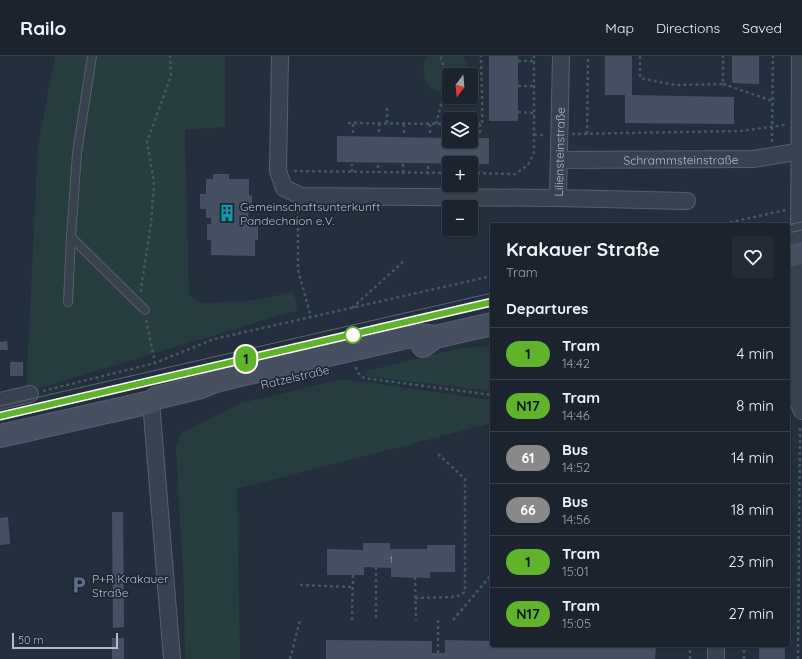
<!DOCTYPE html>
<html lang="en">
<head>
<meta charset="utf-8">
<style>
	:root { --surface:#1b232e; --page:#242b36; --text:#f1f3f6; --muted:#a0a4aa; --line:#39404a }
	body { margin:0; font-family:Quicksand,sans-serif; background:var(--page); color:var(--text); height:100vh; display:flex; flex-direction:column; font-size:15px; white-space:nowrap }
	* { box-sizing:border-box; margin:0 }
	p { font-size:13px; color:var(--muted) }
	.icon { flex:none; width:22px; height:22px; fill:none; stroke:currentColor; stroke-width:2; stroke-linecap:round; stroke-linejoin:round }
	.map { position:relative; flex:1; overflow:hidden }
	.sheet { position:absolute; left:490px; top:167px; width:300px; height:424px; display:flex; flex-direction:column; background:var(--surface); border-radius:4px; box-shadow:0 1px 3px #0004,0 0 0 1px var(--line) }
	.sheet>* { flex:none }
	.badge { padding:0 8px; border-radius:13px; font-size:14px; line-height:26px }
	.needle { width:26px; rotate:196deg }
	.fabs { position:absolute; left:442px; top:12px; display:grid; gap:8px }
	.fabs a { display:grid; place-items:center; width:36px; height:36px; border-radius:4px; background:var(--surface); box-shadow:0 1px 3px #0004,0 0 0 1px var(--line); font-size:20px }
	.scale { position:absolute; left:12px; bottom:10px; width:106px; box-sizing:border-box; padding-left:4px; border:2px solid #b4bcc9; border-top:0; font-size:11px; line-height:14px; white-space:nowrap; color:#b4bcc9; -webkit-text-stroke:3px #1d2633; paint-order:stroke }
	.map>.badge { position:absolute; translate:-50% -50%; box-shadow:0 0 0 2px #fff }
	h2 { padding:0 16px; font-size:15px; line-height:36px }
	.round { display:grid; place-items:center; flex:none; width:42px; height:42px; border-radius:4px; background:var(--page) }
	.overview { display:flex; align-items:center; justify-content:space-between; height:68px; padding:0 16px }
	h1 { font-size:19px; font-weight:800; line-height:30px }
	ul { padding:0; list-style:none }
	li { display:flex; align-items:center; gap:12px; height:52px; padding:0 16px; border-top:1px solid var(--line) }
	li div { flex:1 }
	li b { display:block; font-size:15px }
	li em { font-style:normal }
	li .badge { min-width:44px; font-weight:700; text-align:center }
	header { display:flex; align-items:center; gap:24px; box-sizing:border-box; height:56px; padding:0 20px; background:var(--surface); border-bottom:1px solid var(--line) }
	header strong { font-size:19px }
	nav { display:flex; gap:22px; margin-inline-start:auto; font-size:14px }
	.map>svg:first-child { display:block }
</style>
</head>
<body>
<header>
<strong>Railo</strong>
<nav><a>Map</a><a>Directions</a><a>Saved</a></nav>
</header>
<div class="map">
<svg width="802" height="603" viewBox="0 0 802 603">
	<rect width="100%" height="100%" fill="#242f3e"/>
	<g fill="#263c3f">
		<path d="M55 0H225V71L185 74 189 239 201 247 249 245 293 236 298 254 26 336 38 90Z"/>
		<path d="M427 0H463L468 12V19H449V36C427 40 418 17 427 0Z"/>
		<path d="M492 290V335L366 320 365 315 462 292Z"/>
		<path d="M342 323 492 344V367L237 433 240 603H185L184 536 176 390 181 377 241 347Z"/>
	</g>
	<g fill="#455162">
		<rect x="489" y="0" width="29" height="65"/>
		<path d="M605 0H632V39L734 41V68L625 67V39H605Z"/>
		<path d="M732 0H759V28L732 27Z"/>
		<path d="M337 80 449 82V85H471V82H489V108L337 106Z"/>
		<path d="M213 118H229V123H249V139L252 140V153H249L248 161H255V168L258 169V184H255V200L211 199V184H207V168H211V162H206V153H200V138H206V123H213Z"/>
		<path d="M7 285 8 294H0V286Z"/>
		<rect x="10" y="306" width="13" height="14"/>
		<path d="M112 456H123L124 571 113 572Z"/>
		<path d="M8 461 10 488 0 489V462Z"/>
		<path d="M363 487H390V493H427V489H455V516H430V522L391 521V512L364 511V519H327V493L363 494Z"/>
		<rect x="112" y="582" width="12" height="21"/>
		<path d="M326 584 432 585V597H445V584L492 585V589H656L655 603H326Z"/>
		<rect x="759" y="589" width="26" height="14"/>
	</g>
	<g fill="none" stroke-linecap="round" stroke-linejoin="round">
		<g stroke="#565f6c" stroke-width="10">
			<g id="lane">
				<path d="M92 0 77 97 71 181 145 254"/>
				<path d="M68 246 71 181"/>
			</g>
		</g>
		<g stroke="#565f6c" stroke-width="18">
			<g id="street">
				<path id="s1" d="M280 0 278 115 284 132 301 140 558 142 561 0"/>
				<path id="s2" d="M559 104 753 103 802 95"/>
				<path d="M558 142 687 145"/>
				<path d="M788 318H795L799 198 800 0"/>
				<path d="M795 318 797 343 802 355"/>
				<path d="M0 345 30 338"/>
				<path d="M151 346 172 603"/>
				<path d="M716 603V589"/>
			</g>
		</g>
		<g stroke="#565f6c" stroke-width="24">
			<g id="secondary">
				<path d="M788 200 802 197"/>
				<path d="M423 290 435 281 492 268"/>
				<path d="M0 380 151 346 156 342 201 331 210 327 223 323 398 283C411 280 422 278 435 281"/>
			</g>
		</g>
		<g stroke="#44595c" stroke-width="2.5" stroke-dasharray="3 3" stroke-linecap="butt">
			<path d="M640 0V22L675 29 723 28V0"/>
			<path d="M518 5H534"/>
			<path d="M723 28 773 45"/>
			<path d="M518 30H534"/>
			<path d="M518 56 534 57"/>
			<path d="M348 67 449 68"/>
			<path d="M379 67V77"/>
			<path d="M387 67V52"/>
			<path d="M430 68V77"/>
			<path d="M436 68C442 45 450 22 440 0"/>
			<path d="M471 68H482C483 45 481 23 481 0"/>
			<path d="M480 68V77"/>
			<path d="M353 77V67"/>
			<path d="M404 77V67"/>
			<path d="M572 78 740 75 785 69"/>
			<path d="M587 78 588 0"/>
			<path d="M534 79H545"/>
			<path d="M772 86 773 0"/>
			<path d="M403 108V116"/>
			<path d="M378 109V116"/>
			<path d="M428 110V117"/>
			<path d="M294 115 449 117"/>
			<path d="M352 116V108"/>
			<path d="M471 117 515 118 528 109 534 97V0"/>
			<path d="M478 117V110"/>
			<path d="M298 154V214L311 261"/>
			<path d="M718 169 786 154"/>
			<path d="M141 236V232L151 168 154 126 147 86 171 20 170 0"/>
			<path d="M352 252 405 204"/>
			<path d="M146 264 155 307"/>
			<path d="M356 311 357 316 364 322 492 339"/>
			<path d="M43 335 155 307 214 283 492 220"/>
			<path d="M376 511V564"/>
			<path d="M415 521 416 564"/>
			<path d="M300 529 352 531"/>
			<path d="M415 542 456 541 465 536V423L438 398"/>
			<path d="M352 564 353 519"/>
			<path d="M438 564V597"/>
			<path d="M453 564 492 518"/>
			<path d="M290 603 300 564"/>
			<path d="M690 603V589"/>
			<path d="M744 603V589"/>
			<path d="M798 603 800 370"/>
		</g>
		<use href="#lane" stroke="#38414e" stroke-width="8"/>
		<use href="#street" stroke="#38414e" stroke-width="16"/>
		<use href="#secondary" stroke="#465061" stroke-width="22"/>
		<g stroke="#5a6575" stroke-width="1">
			<path d="M788 169 802 166"/>
			<path d="M788 177 802 174"/>
			<path d="M0 350 492 237"/>
			<path d="M0 360 492 246"/>
		</g>
	</g>
	<g fill="none" stroke-linecap="round" stroke-linejoin="round">
		<g stroke="#fff" stroke-width="9">
			<path id="line" d="M0 360 492 246"/>
		</g>
		<use href="#line" stroke="#62b32c" stroke-width="6"/>
	</g>
	<defs>
		<g id="building-bare" transform="scale(1.38)"><path d="M-4-6H4V6H1V3H-1V6H-4ZM-2.5-4.3h1.7v1.8h-1.7ZM.8-4.3h1.7v1.8H.8ZM-2.5-1h1.7V.8h-1.7ZM.8-1h1.7V.8H.8Z" fill="#0f9aa8" stroke="#1d2633" stroke-width="2.5" paint-order="stroke"/></g>
		<g id="parking-bare" transform="scale(1.38)"><path d="M-3.5-5.5H1a3.5 3.5 0 0 1 0 7H-1V5.5H-3.5ZM-1-3.4V-.6H.8a1.4 1.4 0 0 0 0-2.8Z" fill="#5c6f8a" stroke="#1d2633" stroke-width="2.5" paint-order="stroke"/></g>
	</defs>
	<g fill-rule="evenodd">
		<use href="#building-bare" x="227" y="157"/>
		<use href="#parking-bare" x="79" y="529"/>
	</g>
	<circle fill="#fff" stroke="#62b32c" stroke-width="2" cx="353" cy="279" r="8"/>
	<g text-anchor="middle" dominant-baseline="central" stroke-width="3.5" stroke-linejoin="round" paint-order="stroke">
		<g font-size="10" fill="#98a1af">
			<text x="391" y="503">1</text>
		</g>
		<g font-size="12" fill="#b4bcc9" stroke="#1d2633">
			<text stroke="none"><textPath href="#s1" startOffset="455">Liliensteinstraße</textPath></text>
			<text stroke="none"><textPath href="#s2" startOffset="122">Schrammsteinstraße</textPath></text>
			<text transform="translate(295 321) rotate(-13)">Ratzelstraße</text>
		</g>
		<g font-size="12" fill="#b4bcc9" stroke="#1d2633" text-anchor="start">
			<text x="240" y="150">Gemeinschaftsunterkunft<tspan x="240" dy="14">Pandechaion e.V.</tspan></text>
			<text x="92" y="522">P+R Krakauer<tspan x="92" dy="14">Straße</tspan></text>
		</g>
	</g>
</svg>
<div class="fabs">
<a><svg class="needle" viewBox="-14 -14 28 28"><path d="M0-13l5 13h-10z" fill="#e53935"/><path d="M0 13l5-13h-10z" fill="#a0a4aa"/></svg></a>
<a><svg class="icon" aria-label="layers" viewBox="0 0 24 24"><path d="M12 4l9 5-9 5-9-5zM3 14l9 5 9-5"/></svg></a>
<a>+</a>
<a>−</a>
</div>
<div class="scale">50 m</div>
<b class="badge" style="left:246px;top:303px;background:#62b32c;color:#111">1</b>
<section class="sheet">
<div class="overview"><div><h1>Krakauer Straße</h1><p>Tram</p></div><a class="round"><svg class="icon" aria-label="heart" viewBox="0 0 24 24"><path d="M12 20l-8-8c-3-5 5-10 8-4 3-6 11-1 8 4z"/></svg></a></div>
<h2>Departures</h2>
<ul>
<li><span class="badge" style="background:#62b32c;color:#111">1</span><div><b>Tram</b><p>14:42</p></div><em>4 min</em></li>
<li><span class="badge" style="background:#62b32c;color:#111">N17</span><div><b>Tram</b><p>14:46</p></div><em>8 min</em></li>
<li><span class="badge" style="background:#888;color:#fff">61</span><div><b>Bus</b><p>14:52</p></div><em>14 min</em></li>
<li><span class="badge" style="background:#888;color:#fff">66</span><div><b>Bus</b><p>14:56</p></div><em>18 min</em></li>
<li><span class="badge" style="background:#62b32c;color:#111">1</span><div><b>Tram</b><p>15:01</p></div><em>23 min</em></li>
<li><span class="badge" style="background:#62b32c;color:#111">N17</span><div><b>Tram</b><p>15:05</p></div><em>27 min</em></li>
</ul>
</section>
</div>
</body>
</html>
